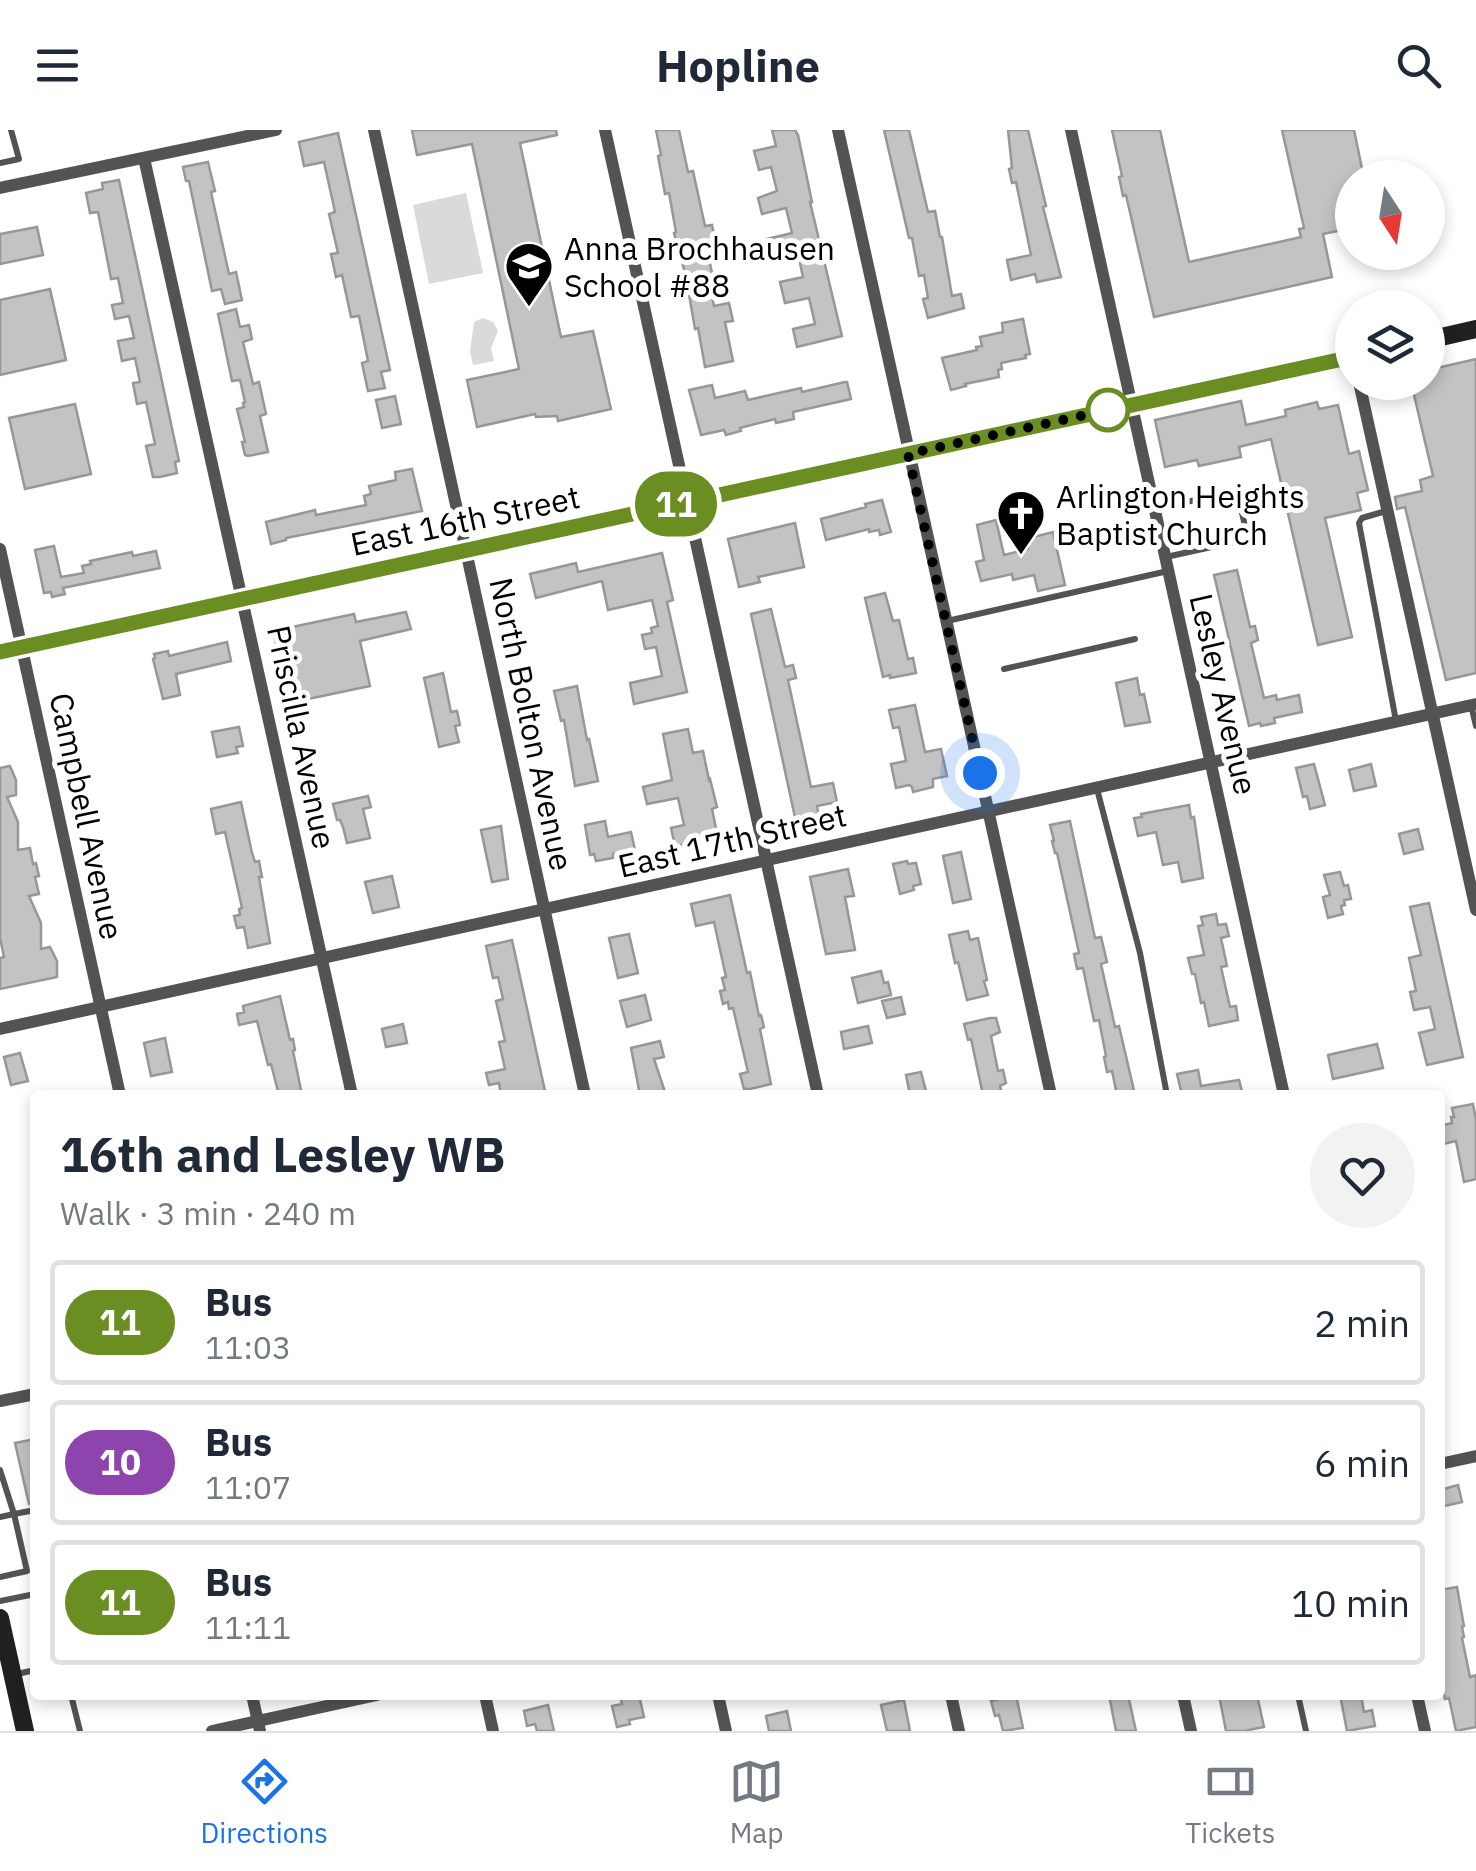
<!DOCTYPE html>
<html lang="en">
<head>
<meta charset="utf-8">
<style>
	:root { --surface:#fff; --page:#f2f2f3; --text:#1f2937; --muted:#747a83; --line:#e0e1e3; --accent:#1a73e8 }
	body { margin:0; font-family:"IBM Plex Sans",sans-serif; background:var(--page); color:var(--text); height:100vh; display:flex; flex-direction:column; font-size:38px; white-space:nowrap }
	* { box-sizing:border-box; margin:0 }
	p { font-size:32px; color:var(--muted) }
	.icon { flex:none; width:55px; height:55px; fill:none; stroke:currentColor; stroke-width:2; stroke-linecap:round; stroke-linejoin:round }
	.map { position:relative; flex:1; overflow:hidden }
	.side { position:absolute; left:30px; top:960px; width:1415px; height:610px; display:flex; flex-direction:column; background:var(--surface); border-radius:10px; box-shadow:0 5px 15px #0003 }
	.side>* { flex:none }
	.badge { padding:0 20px; border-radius:32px; font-size:35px; line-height:65px }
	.needle { width:65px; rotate:168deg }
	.controls { position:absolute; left:1335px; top:30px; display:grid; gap:20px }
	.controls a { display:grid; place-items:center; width:110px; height:110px; border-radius:50%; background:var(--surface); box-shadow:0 5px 15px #0003; font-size:50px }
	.you { position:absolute; width:50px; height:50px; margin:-25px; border:8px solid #fff; border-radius:50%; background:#1a73e8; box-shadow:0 0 0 15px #1a73e833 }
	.map>.badge { position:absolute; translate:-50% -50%; box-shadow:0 0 0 5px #fff }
	.round { display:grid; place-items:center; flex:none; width:105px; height:105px; border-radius:52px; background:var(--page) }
	.overview { display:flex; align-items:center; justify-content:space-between; height:170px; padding:0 30px }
	h1 { font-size:48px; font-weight:800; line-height:75px }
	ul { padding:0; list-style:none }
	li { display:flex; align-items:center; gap:30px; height:125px; margin:0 20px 15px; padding:0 10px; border:5px solid var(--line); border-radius:10px }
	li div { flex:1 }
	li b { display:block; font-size:38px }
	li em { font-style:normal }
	li .badge { min-width:110px; font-weight:700; text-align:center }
	header { display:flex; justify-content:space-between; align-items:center; height:130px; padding:0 30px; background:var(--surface); font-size:45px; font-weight:800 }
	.dock { display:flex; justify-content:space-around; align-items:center; height:140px; border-top:2px solid var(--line); background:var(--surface); font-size:28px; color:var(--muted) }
	.dock a { display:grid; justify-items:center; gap:5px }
	.dock .on { color:var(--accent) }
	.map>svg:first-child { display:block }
</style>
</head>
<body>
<header><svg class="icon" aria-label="menu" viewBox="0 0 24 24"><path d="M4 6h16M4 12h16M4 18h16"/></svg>Hopline<svg class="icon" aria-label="search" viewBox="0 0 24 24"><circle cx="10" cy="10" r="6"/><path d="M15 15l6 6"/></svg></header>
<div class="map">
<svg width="1476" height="1601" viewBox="0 0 1476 1601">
	<rect width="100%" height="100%" fill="#fff"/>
	<g fill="#dadada">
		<path d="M466 63 483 143 429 154 413 75Z"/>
		<path d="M483 188 493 192 498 201 491 218 494 231 473 235 470 221 474 192Z"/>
	</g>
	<g fill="#c3c3c3" stroke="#979797" stroke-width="2.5">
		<path d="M412 0H556L557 5 520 13 561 207 593 201 611 279 558 291 557 286 536 287 535 284 477 297 467 250 519 239 472 14 417 25Z"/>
		<path d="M656 0H679L688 42 693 41 705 96 712 95 716 113 706 115 714 152 709 153 714 176 729 173 733 191 725 192 733 231 705 237 698 198 695 199 686 147 674 103 676 102 669 63 665 64 658 26 661 25Z"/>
		<path d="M772 0H795L798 5 812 72H810L842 206 797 217 793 199 815 194 809 168 785 173 780 152 803 147 798 124 771 130 767 109 792 103 786 78 762 84 758 68 777 61 771 37 759 40 754 21 776 16Z"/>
		<path d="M884 0H909L928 82 935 81 940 107H942L952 166 961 164 964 178 928 188 923 169 928 168 924 145 919 146 912 108H909Z"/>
		<path d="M1008 0H1028L1046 76 1043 77 1061 147 1037 152 1035 144 1011 150 1007 130 1031 125 1016 52 1012 53 1009 39 1012 38Z"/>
		<path d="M1112 0H1160L1189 132 1301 107 1299 99 1304 98 1282 0H1354L1364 48H1352V98L1323 104 1332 147 1154 187 1126 65 1123 66 1119 47 1122 46Z"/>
		<path d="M338 3 390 240 381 242 385 258 368 261 362 233 368 231 359 186 351 187 342 145 336 147 331 124 338 123 329 84 335 82 324 32 304 36 299 12Z"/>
		<path d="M208 32 215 61 211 62 229 144 236 142 242 170 225 174 221 159 212 161 189 51H186L183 37Z"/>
		<path d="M119 50 179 331 175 332 177 343 160 347H153L146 316 155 314 146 272 137 274 133 253 140 252 135 228 122 231 118 211 134 208 129 186 115 189 112 175 123 173 118 148 111 149 98 82 90 83 86 63 103 59 102 53Z"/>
		<path d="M37 97 43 125 0 134V104Z"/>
		<path d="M50 159 66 230 0 245V170Z"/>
		<path d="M236 179 240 197 249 195 252 209 243 212 253 254 259 252 266 284 260 286 268 322 248 326 245 325 242 312H245L237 279 244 277 243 273 245 272 240 250 232 251 218 184Z"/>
		<path d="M1023 189 1030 224 1025 225 1026 228 1001 233 1002 239 998 240 999 247 965 254 966 256 951 260 942 228 977 220 976 217 982 216 980 207 1003 202 1002 193Z"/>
		<path d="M1476 229V543L1446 550 1405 377 1397 379 1395 367 1422 361 1420 350 1433 346 1411 252H1428V240Z"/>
		<path d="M845 252H847L851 269 793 282 794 289 776 293 775 289 740 298 741 301 726 305 724 300 701 305 689 260 712 255 715 268 745 261 748 270 801 258 802 262Z"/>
		<path d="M395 266 401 294 382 298 376 270Z"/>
		<path d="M1241 271 1246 295 1286 286 1285 280 1317 272 1319 279 1338 275 1349 324 1359 321 1368 360 1357 363 1361 380 1325 388 1352 507 1318 515 1271 309 1239 317 1241 327 1199 336 1197 330 1165 337 1155 290Z"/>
		<path d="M75 274 91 344 25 359 9 288Z"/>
		<path d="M412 339 422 381 286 408V410L271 414 266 392 315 380 316 385 366 375 364 366 371 364 369 356 396 350 395 342Z"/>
		<path d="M882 370 891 402 880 405 879 400 869 402V399L826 410 821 389 866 377 865 374Z"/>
		<path d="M996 390 1004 425 1028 419 1026 409 1053 402 1065 455 1038 461 1034 445 1013 450 1012 444 981 451 976 432 984 430 977 395Z"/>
		<path d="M795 393 804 437 758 447 760 452 739 457 728 409Z"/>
		<path d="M54 416 61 447 84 443 82 436 91 434 90 431 132 422 133 426 156 421 160 438 63 458 65 464 52 467 51 462 44 463 35 420Z"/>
		<path d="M662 423 673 470 667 472 687 562 634 574 630 553 662 546 656 517 645 519 642 505 652 503 651 498 658 496 652 470 608 480 602 451 536 468 530 444 576 433 578 442Z"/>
		<path d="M1237 440 1250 497 1255 496 1258 510 1251 513 1264 568 1276 565 1277 570 1299 565 1302 582 1274 588 1275 593 1261 596 1260 593 1249 596 1214 445Z"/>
		<path d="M885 463 893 491 899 490 908 529 913 528 916 543 890 548V545L883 547 865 468Z"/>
		<path d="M771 479 785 537 793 535 796 548 788 550 811 657 833 653 837 672 817 676 819 687 796 692 751 484Z"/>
		<path d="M406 482 411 499 360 511 370 556 289 573 273 501 354 484 356 492Z"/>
		<path d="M227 512 231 531 176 544 180 565 163 569 153 529 155 528 154 524 168 521 169 526Z"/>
		<path d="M443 543 451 582 457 581 460 595 455 596 459 612 439 617 424 548Z"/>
		<path d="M1137 548 1140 565 1144 564 1150 592 1125 596 1116 553Z"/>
		<path d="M577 556 587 610 589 609 598 651 575 656 564 590 561 591 554 561Z"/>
		<path d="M915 575 925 622 941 619 947 646 933 649V657L913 662 912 657 909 655 896 658 891 634 906 631 899 597 893 598 889 580Z"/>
		<path d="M239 597 243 616 236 617 238 623 217 627 212 602Z"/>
		<path d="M688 599 693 623 703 621 709 650 710 649 717 677 712 679 718 708 675 716 671 698 684 695 678 668 647 674 643 657 672 650 663 604Z"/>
		<path d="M1314 634 1325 675 1310 679 1307 666 1303 667 1296 638Z"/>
		<path d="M1371 634 1376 656 1354 661 1349 640Z"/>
		<path d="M10 636 16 650V665L7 667 18 692V720L30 718 33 734 36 733 39 746 35 747 39 764 29 766 41 793V819L50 817 57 831V847L0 859V828L4 827 0 808V638Z"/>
		<path d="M368 666 371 677 363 679 370 708 347 713 343 697 340 690H337L333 674Z"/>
		<path d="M241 672 252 723 255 732 259 731 262 747H259L270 813 248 818 244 797 237 798 234 786 240 785 239 779 242 778 225 702 216 704 211 679Z"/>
		<path d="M1189 675 1191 688 1194 687 1203 748 1182 752 1178 732 1163 735 1156 702 1138 706 1134 688 1142 687 1141 684Z"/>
		<path d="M605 691 608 707 631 702 635 720 613 724V728L596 731 594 724 590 725 585 695Z"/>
		<path d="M1070 691 1095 808 1101 807 1107 832 1101 834 1115 897 1119 896 1135 965H1117L1112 941 1107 942 1104 927 1106 926 1099 890 1094 891 1083 838 1077 839 1074 824 1079 823 1057 723H1055L1052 711H1054L1050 695Z"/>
		<path d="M501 696 508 749 492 752 481 700Z"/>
		<path d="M1418 699 1423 719 1404 724 1399 704Z"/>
		<path d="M961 722 971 769 953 773 943 726Z"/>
		<path d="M907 731 908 734 916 733 921 754 913 756 914 760 900 764 893 734Z"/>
		<path d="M848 739 854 766 845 767 855 820 826 824 810 747Z"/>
		<path d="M1340 742 1344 756 1348 755 1351 769 1344 770 1345 775 1341 776 1343 784 1328 788 1323 767 1330 765 1324 745Z"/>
		<path d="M392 746 399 777 373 783 365 752Z"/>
		<path d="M730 765 747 843 750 842 759 886 761 885 764 897 760 899 771 954 750 959H744L740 944 748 942 733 878 729 879 728 872 723 874 720 861 725 860 722 848 726 847 714 792 696 796 691 774Z"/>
		<path d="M1429 773 1463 927 1427 935 1419 903 1435 899 1430 877 1414 880 1410 862 1416 861 1409 828 1421 825 1410 777Z"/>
		<path d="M1216 784 1218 795 1226 794 1229 806 1221 808 1227 836 1221 837 1230 877 1236 876 1238 890 1209 896 1204 872 1201 873 1195 844H1192L1188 828 1204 825 1198 796 1203 795 1201 787Z"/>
		<path d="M968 801 970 810 978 808 987 850 984 851 988 865 967 870 958 832 955 833 949 805Z"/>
		<path d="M629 804 638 843 618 848 609 808Z"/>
		<path d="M512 810 545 961 526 965H501L499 953 489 955 486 943 505 939 499 912 505 911 496 871 503 869 498 847 493 848 486 816Z"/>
		<path d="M881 841 884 853 888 852 891 865 858 873 852 848Z"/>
		<path d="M645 865 651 890 627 897 620 871Z"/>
		<path d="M280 866 290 910 293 909 295 920 293 921 302 965H279L271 934 268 935 257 891 239 895 237 884 244 882 243 876Z"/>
		<path d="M901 867 905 884 887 888 882 871Z"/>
		<path d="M990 888H996L1000 902 991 906 998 941 1003 940 1006 953 1000 956 1002 965H983L971 909 968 910 964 894Z"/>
		<path d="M403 894 407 913 386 917 382 899Z"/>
		<path d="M868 896 872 913 844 919 841 902Z"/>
		<path d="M165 908 172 942 151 946 144 913Z"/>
		<path d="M660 911 664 927 654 929 666 965H640L631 918Z"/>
		<path d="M1377 914 1383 938 1333 949 1328 925Z"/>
		<path d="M20 923 28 951 11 955 4 927Z"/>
		<path d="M1198 940 1201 956 1239 950 1243 965H1182L1177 944Z"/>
		<path d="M921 942 927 965H910L906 945Z"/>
		<path d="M1473 974 1476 990V1049L1464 1052 1456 1011 1443 1014 1440 996 1452 993 1451 987H1454L1452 978Z"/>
		<path d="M35 1309V1373L29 1374 15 1313Z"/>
		<path d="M1458 1355 1462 1372 1440 1377V1360Z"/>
		<path d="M1457 1457 1464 1496 1462 1497 1464 1507 1462 1508 1470 1547 1476 1545V1597L1456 1601 1449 1568 1445 1569 1440 1549V1460Z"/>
		<path d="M620 1565H639L644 1587 629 1590 630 1594 617 1597 612 1576 622 1574Z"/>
		<path d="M995 1565H1016L1023 1598 1003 1601 999 1585 995 1586 991 1571 997 1570Z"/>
		<path d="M1109 1565H1128L1136 1601H1116Z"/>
		<path d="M1219 1565H1257L1264 1597 1244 1601H1226Z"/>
		<path d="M1340 1565H1361L1364 1582 1372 1580 1375 1596 1347 1601Z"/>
		<path d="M904 1570 910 1601H887L881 1575Z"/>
		<path d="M548 1575 554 1601H537L535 1594 527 1596 524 1581Z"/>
		<path d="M787 1581 791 1601H769L766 1586Z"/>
	</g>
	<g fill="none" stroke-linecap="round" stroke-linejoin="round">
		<g stroke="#535353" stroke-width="6">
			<path d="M0 33 19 29 11 0"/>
			<path d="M1154 379 1237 361 1248 409 1166 427"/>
			<path d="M1386 381 1362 388 1359 393 1396 591"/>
			<path d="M947 491 1168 441"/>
			<path d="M1004 539 1135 509"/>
			<path d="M1471 575 1476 596"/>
			<path d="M1097 659 1140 823 1167 965"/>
			<path d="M0 1340 14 1384 35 1380"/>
			<path d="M0 1387 14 1384 27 1441 0 1447"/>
			<path d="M0 1471 35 1464"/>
			<path d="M17 1544 35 1540"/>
			<path d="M71 1565 80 1601"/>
			<path d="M1298 1565 1306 1601"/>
		</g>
		<g stroke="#535353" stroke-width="12">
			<path d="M374 0 585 965"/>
			<path d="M605 0 818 965"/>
			<path d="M838 0 1051 965"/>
			<path d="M1071 0 1284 965"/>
			<path d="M144 28 352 965"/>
			<path d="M0 58 276 0"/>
			<path d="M1359 252 1476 780"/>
			<path d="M0 419 120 965"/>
			<path d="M0 899 1476 574"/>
			<path d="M0 1271 35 1264"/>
			<path d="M1440 1334 1476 1326"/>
			<path d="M252 1565 260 1601"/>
			<path d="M485 1565 493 1601"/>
			<path d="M718 1565 726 1601"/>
			<path d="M951 1565 959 1601"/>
			<path d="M1183 1565 1191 1601"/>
			<path d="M1417 1565 1425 1601"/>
			<path d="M212 1601 377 1565"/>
		</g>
		<g stroke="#202020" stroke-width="18">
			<path d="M1428 210 1476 199"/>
			<path d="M0 522 1352 227"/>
			<path d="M0 1488 25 1601"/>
		</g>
	</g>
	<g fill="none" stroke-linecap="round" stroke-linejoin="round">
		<g stroke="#fff" stroke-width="22">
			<path id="line" d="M0 522 1352 227"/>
		</g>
		<use href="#line" stroke="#6b8e23" stroke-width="15"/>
		<path stroke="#000" stroke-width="10" stroke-dasharray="0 18" d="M980 643 908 324 1108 280"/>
	</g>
	<defs>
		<g id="school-pin" transform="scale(2.5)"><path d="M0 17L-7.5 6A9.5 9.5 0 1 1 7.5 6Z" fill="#000" stroke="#fff"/><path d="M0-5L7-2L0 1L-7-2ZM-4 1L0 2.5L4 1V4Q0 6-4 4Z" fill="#fff"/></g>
		<g id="church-pin" transform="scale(2.5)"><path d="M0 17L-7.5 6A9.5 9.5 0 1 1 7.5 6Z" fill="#000" stroke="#fff"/><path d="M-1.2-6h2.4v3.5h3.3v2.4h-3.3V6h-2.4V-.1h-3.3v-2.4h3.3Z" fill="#fff"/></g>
	</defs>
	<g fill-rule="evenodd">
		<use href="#school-pin" x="529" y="136"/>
		<use href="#church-pin" x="1021" y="384"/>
	</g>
	<circle fill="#fff" stroke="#6b8e23" stroke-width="5" cx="1108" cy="280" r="20"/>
	<g text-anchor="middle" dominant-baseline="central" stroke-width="10" stroke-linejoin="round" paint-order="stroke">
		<g font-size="32" fill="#000" stroke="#fff" text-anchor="start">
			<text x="564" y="118">Anna Brochhausen<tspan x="564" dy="37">School #88</tspan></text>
			<text x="1056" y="366">Arlington Heights<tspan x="1056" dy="37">Baptist Church</tspan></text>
		</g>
		<g font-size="32" fill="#000" stroke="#fff">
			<text transform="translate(465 390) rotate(-12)">East 16th Street</text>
			<text transform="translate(1224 564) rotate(77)">Lesley Avenue</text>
			<text transform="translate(532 594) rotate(78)">North Bolton Avenue</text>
			<text transform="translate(302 607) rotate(78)">Priscilla Avenue</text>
			<text transform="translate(87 686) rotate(78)">Campbell Avenue</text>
			<text transform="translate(732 710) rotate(-13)">East 17th Street</text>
		</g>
	</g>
</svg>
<div class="controls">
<a><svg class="needle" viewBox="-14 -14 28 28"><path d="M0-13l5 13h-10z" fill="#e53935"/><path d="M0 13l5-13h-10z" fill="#747a83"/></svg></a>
<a><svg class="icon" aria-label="layers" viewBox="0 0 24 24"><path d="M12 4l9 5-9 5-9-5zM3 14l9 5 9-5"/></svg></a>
</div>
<div class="you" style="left:980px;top:643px"></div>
<b class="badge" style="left:676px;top:374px;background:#6b8e23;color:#fff">11</b>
<section class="side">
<div class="overview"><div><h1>16th and Lesley WB</h1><p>Walk · 3 min · 240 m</p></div><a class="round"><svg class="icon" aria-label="heart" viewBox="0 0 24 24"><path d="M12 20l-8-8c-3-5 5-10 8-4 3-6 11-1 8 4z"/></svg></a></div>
<ul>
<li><span class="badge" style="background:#6b8e23;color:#fff">11</span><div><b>Bus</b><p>11:03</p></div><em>2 min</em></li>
<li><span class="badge" style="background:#8e44ad;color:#fff">10</span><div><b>Bus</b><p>11:07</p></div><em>6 min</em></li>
<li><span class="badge" style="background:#6b8e23;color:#fff">11</span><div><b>Bus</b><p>11:11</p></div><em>10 min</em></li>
</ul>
</section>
</div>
<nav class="dock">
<a class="on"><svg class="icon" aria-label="directions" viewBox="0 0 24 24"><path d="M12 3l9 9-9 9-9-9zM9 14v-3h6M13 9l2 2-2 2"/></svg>Directions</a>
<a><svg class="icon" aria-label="map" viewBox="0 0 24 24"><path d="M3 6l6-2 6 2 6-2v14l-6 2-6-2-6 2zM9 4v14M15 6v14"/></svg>Map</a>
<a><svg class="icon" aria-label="tickets" viewBox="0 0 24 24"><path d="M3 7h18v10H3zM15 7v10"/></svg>Tickets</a>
</nav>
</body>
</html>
